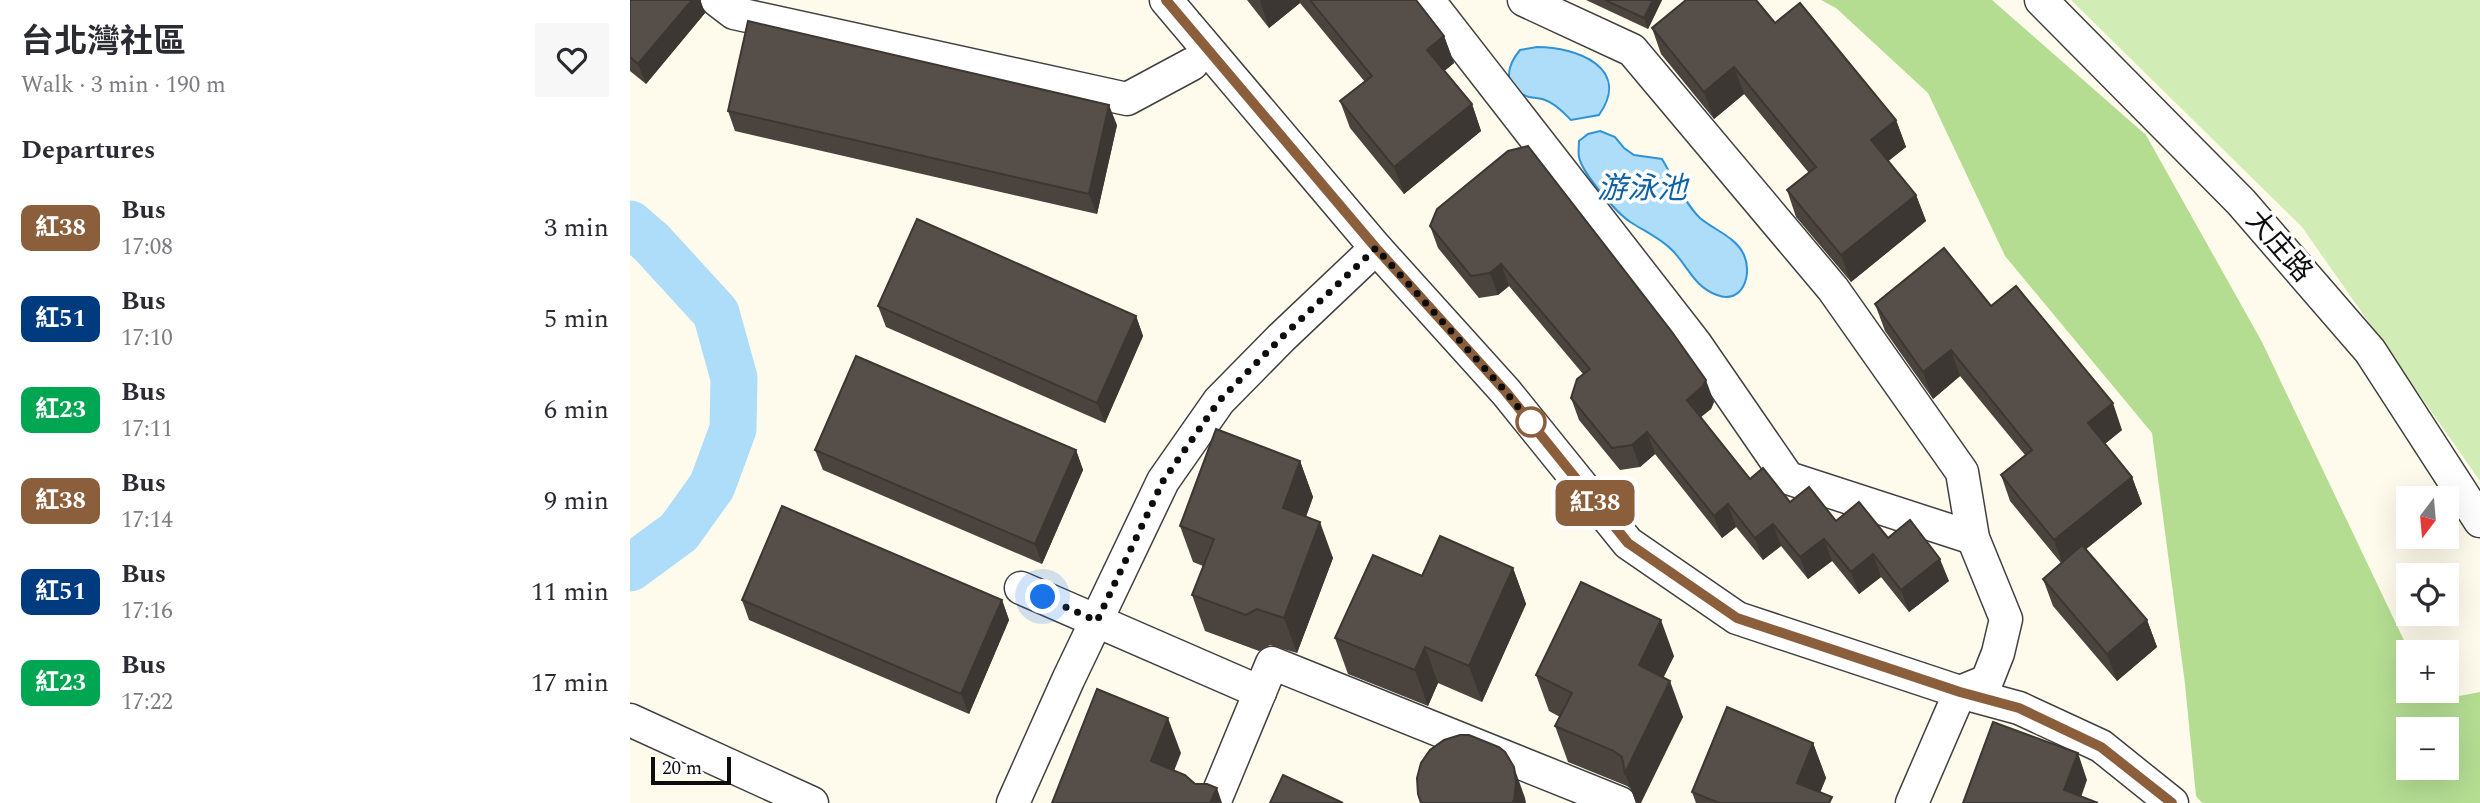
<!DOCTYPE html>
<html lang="en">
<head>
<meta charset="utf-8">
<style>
	:root { --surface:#fff; --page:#f7f7f7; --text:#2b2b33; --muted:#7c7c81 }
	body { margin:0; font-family:Spectral,"Noto Sans TC",serif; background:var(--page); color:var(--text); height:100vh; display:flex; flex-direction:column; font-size:26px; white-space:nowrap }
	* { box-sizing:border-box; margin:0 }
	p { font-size:23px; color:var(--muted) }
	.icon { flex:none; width:38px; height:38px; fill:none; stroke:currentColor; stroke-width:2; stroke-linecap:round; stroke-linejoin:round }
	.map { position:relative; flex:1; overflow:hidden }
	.details { display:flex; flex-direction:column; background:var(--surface); width:630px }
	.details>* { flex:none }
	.badge { padding:0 14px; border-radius:10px; font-size:24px; line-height:46px }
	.needle { width:46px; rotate:196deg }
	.tools { position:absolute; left:1766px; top:486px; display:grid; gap:14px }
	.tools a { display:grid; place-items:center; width:63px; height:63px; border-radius:0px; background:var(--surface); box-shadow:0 7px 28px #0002; font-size:35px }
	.scale { position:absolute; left:21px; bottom:18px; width:80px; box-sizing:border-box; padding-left:7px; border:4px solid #0d0d0d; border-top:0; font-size:19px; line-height:24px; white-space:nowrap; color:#0d0d0d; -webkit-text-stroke:5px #fff; paint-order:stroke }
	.you { position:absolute; width:35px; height:35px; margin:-18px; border:5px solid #fff; border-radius:50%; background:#1a73e8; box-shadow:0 0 0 10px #1a73e833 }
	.map>.badge { position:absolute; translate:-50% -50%; box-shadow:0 0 0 4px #fff }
	h2 { padding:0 21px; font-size:26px; line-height:63px }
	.round { display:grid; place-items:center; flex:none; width:74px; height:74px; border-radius:0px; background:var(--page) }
	.summary { display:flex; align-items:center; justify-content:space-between; height:119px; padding:0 21px }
	h1 { font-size:33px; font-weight:700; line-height:52px }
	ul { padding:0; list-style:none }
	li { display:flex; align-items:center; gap:21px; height:91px; padding:0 21px }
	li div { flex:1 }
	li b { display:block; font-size:26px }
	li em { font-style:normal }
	li .badge { min-width:77px; font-weight:700; text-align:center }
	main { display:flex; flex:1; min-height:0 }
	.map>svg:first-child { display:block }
</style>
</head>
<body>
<main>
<section class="details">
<div class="summary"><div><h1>台北灣社區</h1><p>Walk · 3 min · 190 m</p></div><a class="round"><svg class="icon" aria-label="heart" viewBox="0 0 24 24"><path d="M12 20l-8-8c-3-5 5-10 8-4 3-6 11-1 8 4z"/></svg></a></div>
<h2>Departures</h2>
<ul>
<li><span class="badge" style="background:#8b5e3c;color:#fff">紅38</span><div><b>Bus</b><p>17:08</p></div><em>3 min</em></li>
<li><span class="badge" style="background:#003b80;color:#fff">紅51</span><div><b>Bus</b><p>17:10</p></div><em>5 min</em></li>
<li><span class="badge" style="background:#00a651;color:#fff">紅23</span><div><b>Bus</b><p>17:11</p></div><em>6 min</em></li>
<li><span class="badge" style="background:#8b5e3c;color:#fff">紅38</span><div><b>Bus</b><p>17:14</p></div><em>9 min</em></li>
<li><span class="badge" style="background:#003b80;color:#fff">紅51</span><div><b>Bus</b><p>17:16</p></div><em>11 min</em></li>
<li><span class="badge" style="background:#00a651;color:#fff">紅23</span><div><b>Bus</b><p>17:22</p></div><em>17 min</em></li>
</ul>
</section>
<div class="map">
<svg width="1850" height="803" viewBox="0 0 1850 803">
	<rect width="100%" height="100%" fill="#fffbec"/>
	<path fill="#d1ecb4" d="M1441 0H1850V481L1672 227Z"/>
	<path fill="#b4dd92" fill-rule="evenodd" d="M1191 0H1362L1516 135 1632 342 1780 653H1778V691H1798L1803 701 1850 692V803H1572L1566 796 1555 684 1522 433 1375 256 1298 93 1206 8ZM1778 730H1816V768H1778Z"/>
	<g fill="#aeddfa" stroke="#3093d5" stroke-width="2">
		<path d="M907 47C947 47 1002 68 969 115L941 120C934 113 925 103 915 100 910 98 904 98 899 97 873 88 875 68 890 50Z"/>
		<path d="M970 131 985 137 994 148 1004 155 1032 159C1042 176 1056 205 1070 218 1084 230 1106 237 1114 255 1123 275 1112 305 1087 295 1064 287 1058 266 1042 250 1030 238 1016 232 1002 223 988 215 952 173 949 157 948 152 949 146 949 141L958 134Z"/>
	</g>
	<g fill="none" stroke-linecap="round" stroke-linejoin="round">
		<path stroke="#aeddfa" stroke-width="47" d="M0 224 21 242 86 313 104 378 103 429 82 486 49 532 0 568"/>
		<g stroke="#404040" stroke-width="35">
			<g id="minor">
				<path d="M87 0 104 13 497 99 562 64"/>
				<path d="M536 0 746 248 876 392 998 543 1107 618 1330 692 1389 708 1471 746 1542 803"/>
				<path d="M798 0 1065 343 1158 478 1343 538"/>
				<path d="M894 0 1002 50 1203 289 1332 472 1343 538 1376 619 1368 653 1357 681 1330 692 1282 803"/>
				<path d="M1411 0 1611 202 1740 351 1850 521"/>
				<path d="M391 588 630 692"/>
				<path d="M0 720 182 803"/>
				<path d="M383 803 438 680 533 481 589 401 651 338 746 248"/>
				<path d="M584 803 642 663 990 803"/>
			</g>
		</g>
		<use href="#minor" stroke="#fff" stroke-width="32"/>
	</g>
	<g fill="#4a433e">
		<path d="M0 0H70L75 13 16 84 0 71Z"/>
		<path d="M617 0H786L814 36 824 63 814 71 842 104 851 131 774 194 720 128 710 101 735 82 670 3 639 28Z"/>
		<path d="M956 0H1032L1018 29Z"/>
		<path d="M1145 23 1266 120 1276 147 1258 161 1286 195 1296 221 1221 282 1166 217 1157 190 1179 173 1114 94 1084 119 1031 54 1022 28Z"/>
		<path d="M98 111 487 125 467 214 105 131Z"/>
		<path d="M807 209 1084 402 1081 409 1070 417 1120 479 1160 502 1206 521 1258 538 1319 581 1279 612 1251 577 1229 594 1202 561 1178 579 1151 546 1133 560 1106 527 1092 538 1025 454 1010 467 990 470 949 420 941 398 953 374 879 286 868 295 849 298 808 248 800 226Z"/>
		<path d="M1245 304 1361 306 1492 430 1475 444 1502 477 1512 504 1456 549 1517 620 1527 647 1487 681 1423 606 1413 579 1431 563 1380 501 1371 475 1395 455 1330 376 1303 399 1255 331Z"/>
		<path d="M248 306 506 316 513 336 475 423 256 327Z"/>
		<path d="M185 450H446L453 470 412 564 193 470Z"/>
		<path d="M670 461 683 497 676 517 703 558 667 653 640 645 629 651 575 631 562 595 573 566 563 562 550 526Z"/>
		<path d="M883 568 896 604 852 702 808 683 798 706 718 674 705 638 792 576Z"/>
		<path d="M112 600H372L379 620 339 714 119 620Z"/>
		<path d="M1044 656 1033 678 1053 717 1006 803 1001 789 997 786 938 762 925 726 930 717 919 711 906 675Z"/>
		<path d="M1183 743 1196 778 1190 792 1199 803H1066L1062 792Z"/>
	</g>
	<g fill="#3c3732">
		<path d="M62 0H70L75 13 16 84 8 64Z"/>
		<path d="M631 0H669L670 3 639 28 630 1Z"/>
		<path d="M1023 0H1032L1018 29 1014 18Z"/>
		<path d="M814 36 824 63 807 77 797 50Z"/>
		<path d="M1104 67 1114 94 1084 119 1074 92Z"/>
		<path d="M842 104 851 131 774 194 764 167Z"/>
		<path d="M479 105 487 125 467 214 459 194Z"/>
		<path d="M1266 120 1276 147 1251 167 1241 140Z"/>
		<path d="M1286 195 1296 221 1221 282 1211 255Z"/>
		<path d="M871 264 879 286 868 295 860 273Z"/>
		<path d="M506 316 513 336 475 423 467 403Z"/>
		<path d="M1321 350 1330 376 1303 399 1293 372Z"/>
		<path d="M1076 380 1084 402 1081 409 1065 422 1057 400Z"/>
		<path d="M1483 403 1492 430 1467 450 1458 423Z"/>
		<path d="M1017 432 1025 454 1010 467 1002 445Z"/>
		<path d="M446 450 453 470 412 564 405 544Z"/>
		<path d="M670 461 683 497 666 544 653 508Z"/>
		<path d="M1502 477 1512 504 1434 567 1424 540Z"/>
		<path d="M1098 504 1106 527 1092 538 1084 516Z"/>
		<path d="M690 522 703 558 667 653 654 618Z"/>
		<path d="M1143 524 1151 546 1133 560 1125 538Z"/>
		<path d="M1194 539 1202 561 1178 579 1170 557Z"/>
		<path d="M1243 554 1251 577 1229 594 1221 572Z"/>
		<path d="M1310 559 1319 581 1279 612 1271 590Z"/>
		<path d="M883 568 896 604 852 702 839 666Z"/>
		<path d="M372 600 379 620 339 714 331 694Z"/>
		<path d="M1031 620 1044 656 1022 701 1009 665Z"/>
		<path d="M1517 620 1527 647 1487 681 1477 654Z"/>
		<path d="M795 647 808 683 798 706 785 670Z"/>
		<path d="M1040 681 1053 717 1011 803H1006L995 773Z"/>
		<path d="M538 718 551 753 534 797 521 761Z"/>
		<path d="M1183 743 1196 778 1186 803 1167 783Z"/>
		<path d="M1448 753 1457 780 1449 803 1434 790Z"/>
		<path d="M884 767 895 798 896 803H882Z"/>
		<path d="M587 788 592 803H580Z"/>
	</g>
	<g fill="#564e48" stroke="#3c3732" stroke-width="2">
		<path d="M0 0H62L8 64 0 57Z"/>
		<path d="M680 0H786L814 36 797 50 842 104 764 167 710 101 742 76Z"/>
		<path d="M975 0H1023L1014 18Z"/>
		<path d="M1056 0H1126L1145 23 1170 3 1266 120 1241 140 1286 195 1211 255 1157 190 1186 167 1104 67 1074 92 1022 28Z"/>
		<path d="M118 21 479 105 459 194 98 111Z"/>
		<path d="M898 146 1042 332 1076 380 1073 386 1057 400 1120 479 1133 468 1160 502 1179 487 1206 521 1229 502 1258 538 1280 520 1310 559 1271 590 1243 554 1221 572 1194 539 1170 557 1143 524 1125 538 1098 504 1084 516 1017 432 1002 445 982 448 941 398 947 379 960 369 871 264 860 273 841 276 800 226 807 209 878 151Z"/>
		<path d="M287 219 506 316 467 403 248 306Z"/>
		<path d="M1314 248 1361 306 1386 286 1483 403 1458 423 1502 477 1424 540 1371 475 1402 450 1321 350 1293 372 1245 304Z"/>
		<path d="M226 356 446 450 405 544 185 450Z"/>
		<path d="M586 429 670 461 653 508 690 522 654 618 627 609 616 615 562 595 584 539 550 526Z"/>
		<path d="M152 506 372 600 331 694 112 600Z"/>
		<path d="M810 536 883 568 839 666 795 647 785 670 705 638 743 555 792 576Z"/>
		<path d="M1452 545 1517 620 1477 654 1413 579Z"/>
		<path d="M951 582 1031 620 1009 665 1040 681 995 773 992 757 984 751 925 726 942 693 906 675Z"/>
		<path d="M467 689 538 718 521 761 555 775 565 784H577L587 788 580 803H422Z"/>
		<path d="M1097 707 1183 743 1167 783 1202 797 1199 803H1089L1062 792Z"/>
		<path d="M1363 722 1448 753 1434 790 1468 803H1333Z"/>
		<path d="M830 735H839L869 747 875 752 884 767 886 783 884 800 882 803H791L788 794 787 778 791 763 800 750 814 740Z"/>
		<path d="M653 775 713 803H640Z"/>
	</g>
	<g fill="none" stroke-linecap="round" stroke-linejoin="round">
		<g stroke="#fff" stroke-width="16">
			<path id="line" d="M536 0 746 248 876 392 998 543 1107 618 1330 692 1389 708 1471 747 1542 803"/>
		</g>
		<use href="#line" stroke="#8b5e3c" stroke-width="10"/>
		<path stroke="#0d0d0d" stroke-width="7" stroke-dasharray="0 12.6" d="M413 597 467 621 533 481 589 401 651 338 746 248 876 392 905 428 901 422"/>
	</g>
	<circle fill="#fff" stroke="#8b5e3c" stroke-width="3.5" cx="901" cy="422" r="14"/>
	<g text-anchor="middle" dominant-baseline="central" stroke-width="7" stroke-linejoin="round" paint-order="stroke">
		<g font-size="28" fill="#0d0d0d" stroke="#fff">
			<text transform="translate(1649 246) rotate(49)">大庄路</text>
		</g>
		<g font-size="30" font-style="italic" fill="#0f63a5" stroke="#fff">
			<text x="1012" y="189">游泳池</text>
		</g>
	</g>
</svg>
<div class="tools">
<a><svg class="needle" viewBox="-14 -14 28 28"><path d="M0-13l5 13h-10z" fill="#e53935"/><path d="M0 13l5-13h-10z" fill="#7c7c81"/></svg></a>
<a><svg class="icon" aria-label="locate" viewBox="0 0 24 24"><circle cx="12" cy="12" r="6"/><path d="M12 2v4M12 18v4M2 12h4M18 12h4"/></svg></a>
<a>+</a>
<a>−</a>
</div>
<div class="scale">20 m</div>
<div class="you" style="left:413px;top:597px"></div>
<b class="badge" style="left:965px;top:503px;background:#8b5e3c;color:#fff">紅38</b>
</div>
</main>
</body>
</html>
